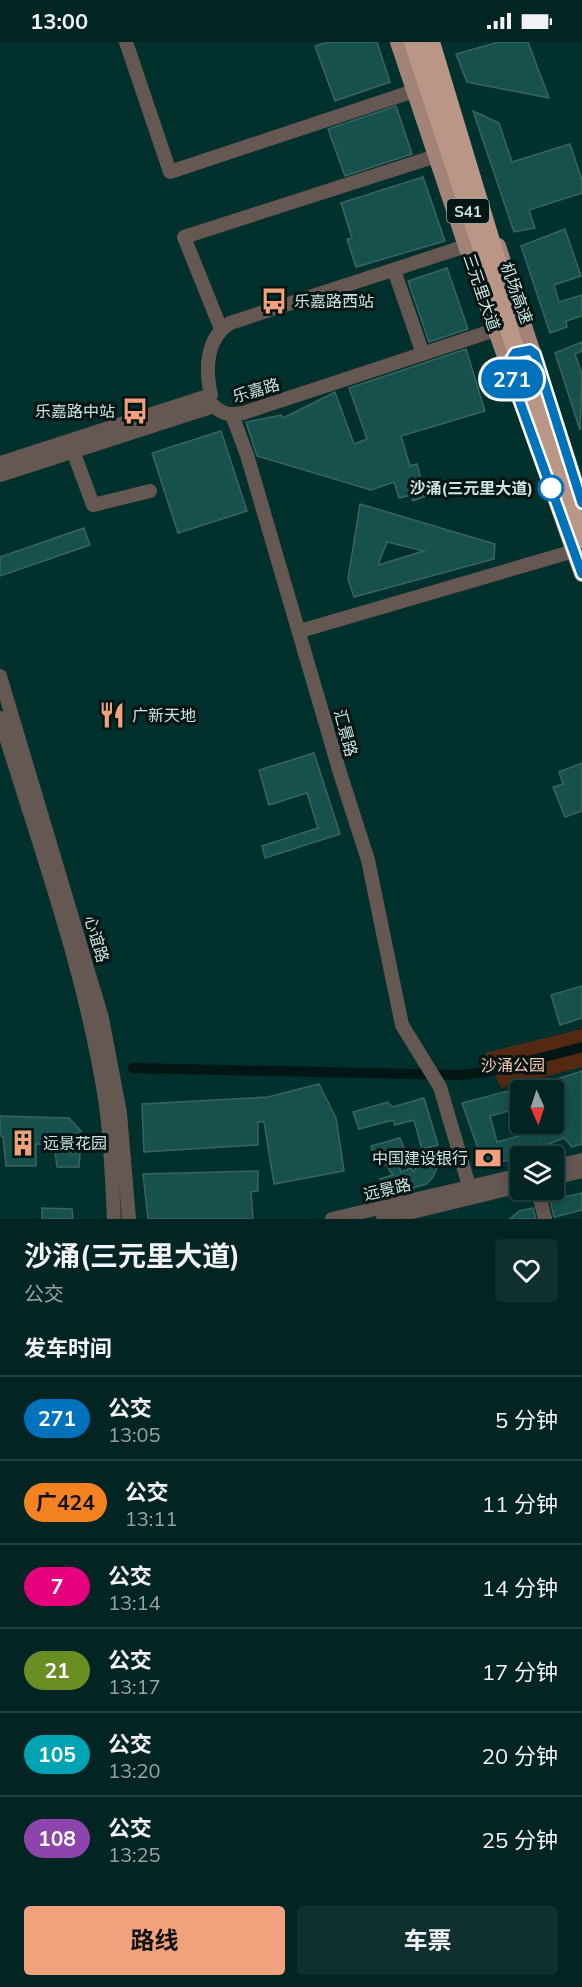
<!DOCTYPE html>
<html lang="zh">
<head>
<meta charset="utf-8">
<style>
	:root { --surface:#022422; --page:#10302f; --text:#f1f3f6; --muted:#96a4a5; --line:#234140; --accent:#f1a17c }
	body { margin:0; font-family:Mulish,"Noto Sans SC",sans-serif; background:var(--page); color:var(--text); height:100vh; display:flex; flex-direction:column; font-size:22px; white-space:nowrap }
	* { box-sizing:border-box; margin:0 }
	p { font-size:20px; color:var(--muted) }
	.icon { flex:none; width:33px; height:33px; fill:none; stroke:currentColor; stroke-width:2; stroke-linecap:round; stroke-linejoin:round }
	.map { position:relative; height:1177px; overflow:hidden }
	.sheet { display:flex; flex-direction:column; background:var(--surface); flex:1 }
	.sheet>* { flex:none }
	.badge { padding:0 12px; border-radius:20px; font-size:21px; line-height:39px }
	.needle { width:39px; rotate:177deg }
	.buttons { position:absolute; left:510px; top:1038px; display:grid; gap:12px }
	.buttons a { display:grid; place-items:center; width:54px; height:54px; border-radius:6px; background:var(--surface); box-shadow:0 3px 15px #0003,0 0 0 2px var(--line); font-size:30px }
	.map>.badge { position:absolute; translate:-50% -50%; box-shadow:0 0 0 3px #fff }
	h2 { padding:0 24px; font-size:22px; line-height:54px }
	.round { display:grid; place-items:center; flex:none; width:63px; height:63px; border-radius:6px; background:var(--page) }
	.overview { display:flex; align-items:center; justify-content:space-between; height:102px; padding:0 24px }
	h1 { font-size:28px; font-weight:700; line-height:45px }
	.action { display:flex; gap:12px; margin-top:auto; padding:12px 24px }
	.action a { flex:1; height:69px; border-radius:6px; background:var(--accent); color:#111; font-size:24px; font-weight:700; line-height:69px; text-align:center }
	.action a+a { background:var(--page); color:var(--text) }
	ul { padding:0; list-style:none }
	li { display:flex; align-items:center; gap:18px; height:84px; padding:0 24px; border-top:2px solid var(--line) }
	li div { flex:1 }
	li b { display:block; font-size:22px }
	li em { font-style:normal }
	li .badge { min-width:66px; font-weight:700; text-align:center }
	.status { display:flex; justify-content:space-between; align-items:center; height:42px; padding:0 30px; background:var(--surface); direction:ltr }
	.status svg { height:16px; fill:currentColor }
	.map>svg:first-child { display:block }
</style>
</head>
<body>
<div class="status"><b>13:00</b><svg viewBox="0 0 49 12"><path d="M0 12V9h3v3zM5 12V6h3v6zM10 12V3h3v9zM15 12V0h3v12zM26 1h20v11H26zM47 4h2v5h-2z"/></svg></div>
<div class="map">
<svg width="582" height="1177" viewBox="0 0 582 1177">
	<rect width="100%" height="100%" fill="#02302d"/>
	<path fill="#532914" d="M582 987V1025L501 1046 485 1011Z"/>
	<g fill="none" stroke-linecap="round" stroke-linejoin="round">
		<path stroke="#011615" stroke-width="10" d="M133 1026 460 1033 487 1030 582 1005"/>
	</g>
	<g fill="#17514d" stroke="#3a6460" stroke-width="1.5" fill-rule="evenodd">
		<path d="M328 0H377L390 40 335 59 315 4Z"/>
		<path d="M499 0H528L549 56 467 40 456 12Z"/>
		<path d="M396 64 412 112 345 134 328 87Z"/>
		<path d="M473 69 499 81 512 120 570 102 582 138V151L529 168 535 186 514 190Z"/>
		<path d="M423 135 445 199 356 225 347 197 352 196 341 161Z"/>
		<path d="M565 187 581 234 554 243 559 260 582 253V274L566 279 567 285 550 291 521 204Z"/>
		<path d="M447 226 468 287 429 300 408 239Z"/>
		<path d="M582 300V309L575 312 582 332 580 388 555 311Z"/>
		<path d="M466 307 485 369 401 394 410 424 417 422 426 454 413 459 411 453 399 456 394 440 371 448 257 414 246 380 281 373 283 376 335 350 354 402 367 397 349 346Z"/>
		<path d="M221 389 247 469 178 491 152 411Z"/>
		<path d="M360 462 495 502 494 517 354 555 348 537ZM387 500 424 509 378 523Z"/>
		<path d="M84 486 90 503 0 534V515Z"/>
		<path d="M314 711 340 792 265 816 262 804 318 786 307 751 269 763 259 728Z"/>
		<path d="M582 721V769L565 775 553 745 563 742 559 730Z"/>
		<path d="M582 944V976L560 983 551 953Z"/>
		<path d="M582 1029V1102L572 1105 564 1096 542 1105 544 1109 497 1121 487 1120 481 1115 462 1061 520 1046V1066L490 1074 497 1100 537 1089 539 1094 554 1088V1048H548L557 1037Z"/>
		<path d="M319 1042 336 1076 344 1129 274 1142 264 1080H258V1103L144 1110 142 1062 268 1055Z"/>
		<path d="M424 1056 438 1103 422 1107 414 1078 395 1083 393 1078 359 1087 353 1070 388 1060 392 1065Z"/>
		<path d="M0 1074 69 1076 81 1089 73 1098 81 1099 79 1125H57L54 1102H36V1124H6L3 1094H0Z"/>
		<path d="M400 1096 406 1112 397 1115 401 1130 411 1126 413 1130 418 1124 441 1116 433 1135 426 1142 383 1155 380 1137 393 1133 383 1119 375 1121 371 1104Z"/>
		<path d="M258 1129V1149L251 1150 253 1177H148L143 1132Z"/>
		<path d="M582 1151V1168L554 1175 550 1158Z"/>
		<path d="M42 1166 72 1167 73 1177H42Z"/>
		<path d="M533 1166 536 1177H510L519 1169Z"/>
	</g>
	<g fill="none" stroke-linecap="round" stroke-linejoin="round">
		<g stroke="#655751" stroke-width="14">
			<path d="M126 0 170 130 414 49"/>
			<path d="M394 228 423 312"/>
			<path d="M221 287 184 195 436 114"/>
			<path d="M232 373 247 413 340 731 368 818 402 983 440 1045 469 1144"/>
			<path d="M73 409 93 463 150 449"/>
			<path d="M0 421 211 353C205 327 206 296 230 281L466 204"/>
			<path d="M0 433 214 364C223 373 231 373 243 371L504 285"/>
			<path d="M300 589 574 509"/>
			<path d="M0 634 102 976 120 1071 129 1177"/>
			<path d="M0 676C39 803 86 931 106 1063 111 1101 112 1139 114 1177"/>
			<path d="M554 1125 582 1118"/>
			<path d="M554 1136 582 1129"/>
			<path d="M538 1148 545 1177"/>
			<path d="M332 1177 520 1133"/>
			<path d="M383 1177 520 1144"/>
		</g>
		<g stroke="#a18477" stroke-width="16">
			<path d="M398 0 466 204 582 532"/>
			<path d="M498 204 582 461"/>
		</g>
		<g stroke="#b99686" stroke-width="18">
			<path d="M413 0 526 339 582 497"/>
			<path d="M431 0 497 219"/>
		</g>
	</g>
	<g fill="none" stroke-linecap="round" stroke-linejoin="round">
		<g stroke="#fff" stroke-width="14">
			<path id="line" d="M582 461 535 312 530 308 515 311 507 324 582 532"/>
		</g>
		<use href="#line" stroke="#0072bc" stroke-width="9"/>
	</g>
	<defs>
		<g id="bus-bare" transform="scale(2.07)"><path d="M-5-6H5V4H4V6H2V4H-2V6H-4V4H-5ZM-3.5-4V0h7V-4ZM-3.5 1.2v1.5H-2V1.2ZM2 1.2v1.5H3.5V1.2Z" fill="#f1a17c" stroke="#051514" stroke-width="2.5" paint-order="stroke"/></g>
		<g id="restaurant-bare" transform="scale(2.07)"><path d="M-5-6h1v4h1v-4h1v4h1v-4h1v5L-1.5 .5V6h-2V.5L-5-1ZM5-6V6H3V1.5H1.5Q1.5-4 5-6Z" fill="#f1a17c" stroke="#051514" stroke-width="2.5" paint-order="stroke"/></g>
		<g id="building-bare" transform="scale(2.07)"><path d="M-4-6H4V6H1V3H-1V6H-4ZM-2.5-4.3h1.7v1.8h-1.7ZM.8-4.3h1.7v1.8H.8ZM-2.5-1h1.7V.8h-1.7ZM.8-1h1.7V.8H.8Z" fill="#f1a17c" stroke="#051514" stroke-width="2.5" paint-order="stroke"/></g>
		<g id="bank-bare" transform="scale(2.07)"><path d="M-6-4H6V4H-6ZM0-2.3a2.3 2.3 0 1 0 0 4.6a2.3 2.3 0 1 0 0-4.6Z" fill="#f1a17c" stroke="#051514" stroke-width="2.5" paint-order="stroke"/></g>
	</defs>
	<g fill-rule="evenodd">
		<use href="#bus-bare" x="274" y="259"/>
		<use href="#bus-bare" x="135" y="369"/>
		<use href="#restaurant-bare" x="112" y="673"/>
		<use href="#building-bare" x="23" y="1101"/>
		<use href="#bank-bare" x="488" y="1116"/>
	</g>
	<circle fill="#fff" stroke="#0072bc" stroke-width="3" cx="551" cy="446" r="12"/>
	<g text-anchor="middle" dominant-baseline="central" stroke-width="6" stroke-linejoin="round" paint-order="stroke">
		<rect fill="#051514" stroke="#92a6a4" stroke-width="1.5" x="447" y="157" width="42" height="24" rx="4.5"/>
		<g font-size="15" font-weight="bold" fill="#cee4e1">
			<text x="468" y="169">S41</text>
		</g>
		<g font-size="16" fill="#cee4e1" stroke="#051514">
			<text transform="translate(482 250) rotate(71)">三元里大道</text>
			<text transform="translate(517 251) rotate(70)">机场高速</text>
			<text transform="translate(256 348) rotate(-16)">乐嘉路</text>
			<text transform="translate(346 691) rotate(75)">汇景路</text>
			<text transform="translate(97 897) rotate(74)">心谊路</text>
			<text transform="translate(387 1147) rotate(-13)">远景路</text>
		</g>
		<g font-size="16" fill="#cee4e1" stroke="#051514" text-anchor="start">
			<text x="294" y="259">乐嘉路西站</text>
			<text x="115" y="369" text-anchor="end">乐嘉路中站</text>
			<text x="132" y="673">广新天地</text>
			<text x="43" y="1101">远景花园</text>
			<text x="468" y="1116" text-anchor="end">中国建设银行</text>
		</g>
		<g font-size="16" font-weight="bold" fill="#cee4e1" stroke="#051514" text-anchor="end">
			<text x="533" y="446">沙涌(三元里大道)</text>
		</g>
		<g font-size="16" fill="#facab5" stroke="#051514">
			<text x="513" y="1023">沙涌公园</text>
		</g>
	</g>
</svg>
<div class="buttons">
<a><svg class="needle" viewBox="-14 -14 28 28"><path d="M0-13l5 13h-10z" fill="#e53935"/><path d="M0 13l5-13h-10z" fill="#96a4a5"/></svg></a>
<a><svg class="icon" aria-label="layers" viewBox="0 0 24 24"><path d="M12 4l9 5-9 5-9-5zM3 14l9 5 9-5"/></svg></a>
</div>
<b class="badge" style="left:512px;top:337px;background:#0072bc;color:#fff">271</b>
</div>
<section class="sheet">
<div class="overview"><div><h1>沙涌(三元里大道)</h1><p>公交</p></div><a class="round"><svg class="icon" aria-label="heart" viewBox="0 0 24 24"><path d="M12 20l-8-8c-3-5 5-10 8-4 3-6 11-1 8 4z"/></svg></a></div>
<h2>发车时间</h2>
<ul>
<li><span class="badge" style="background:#0072bc;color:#fff">271</span><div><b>公交</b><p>13:05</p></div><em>5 分钟</em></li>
<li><span class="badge" style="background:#f58220;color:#111">广424</span><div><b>公交</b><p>13:11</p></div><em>11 分钟</em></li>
<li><span class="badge" style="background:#e6007e;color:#fff">7</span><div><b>公交</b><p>13:14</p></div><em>14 分钟</em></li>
<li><span class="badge" style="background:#6b8e23;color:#fff">21</span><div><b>公交</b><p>13:17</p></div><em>17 分钟</em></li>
<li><span class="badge" style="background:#00a3b4;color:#fff">105</span><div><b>公交</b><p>13:20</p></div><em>20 分钟</em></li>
<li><span class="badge" style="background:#8e44ad;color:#fff">108</span><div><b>公交</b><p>13:25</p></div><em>25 分钟</em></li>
</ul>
<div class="action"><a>路线</a><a>车票</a></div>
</section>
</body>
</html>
